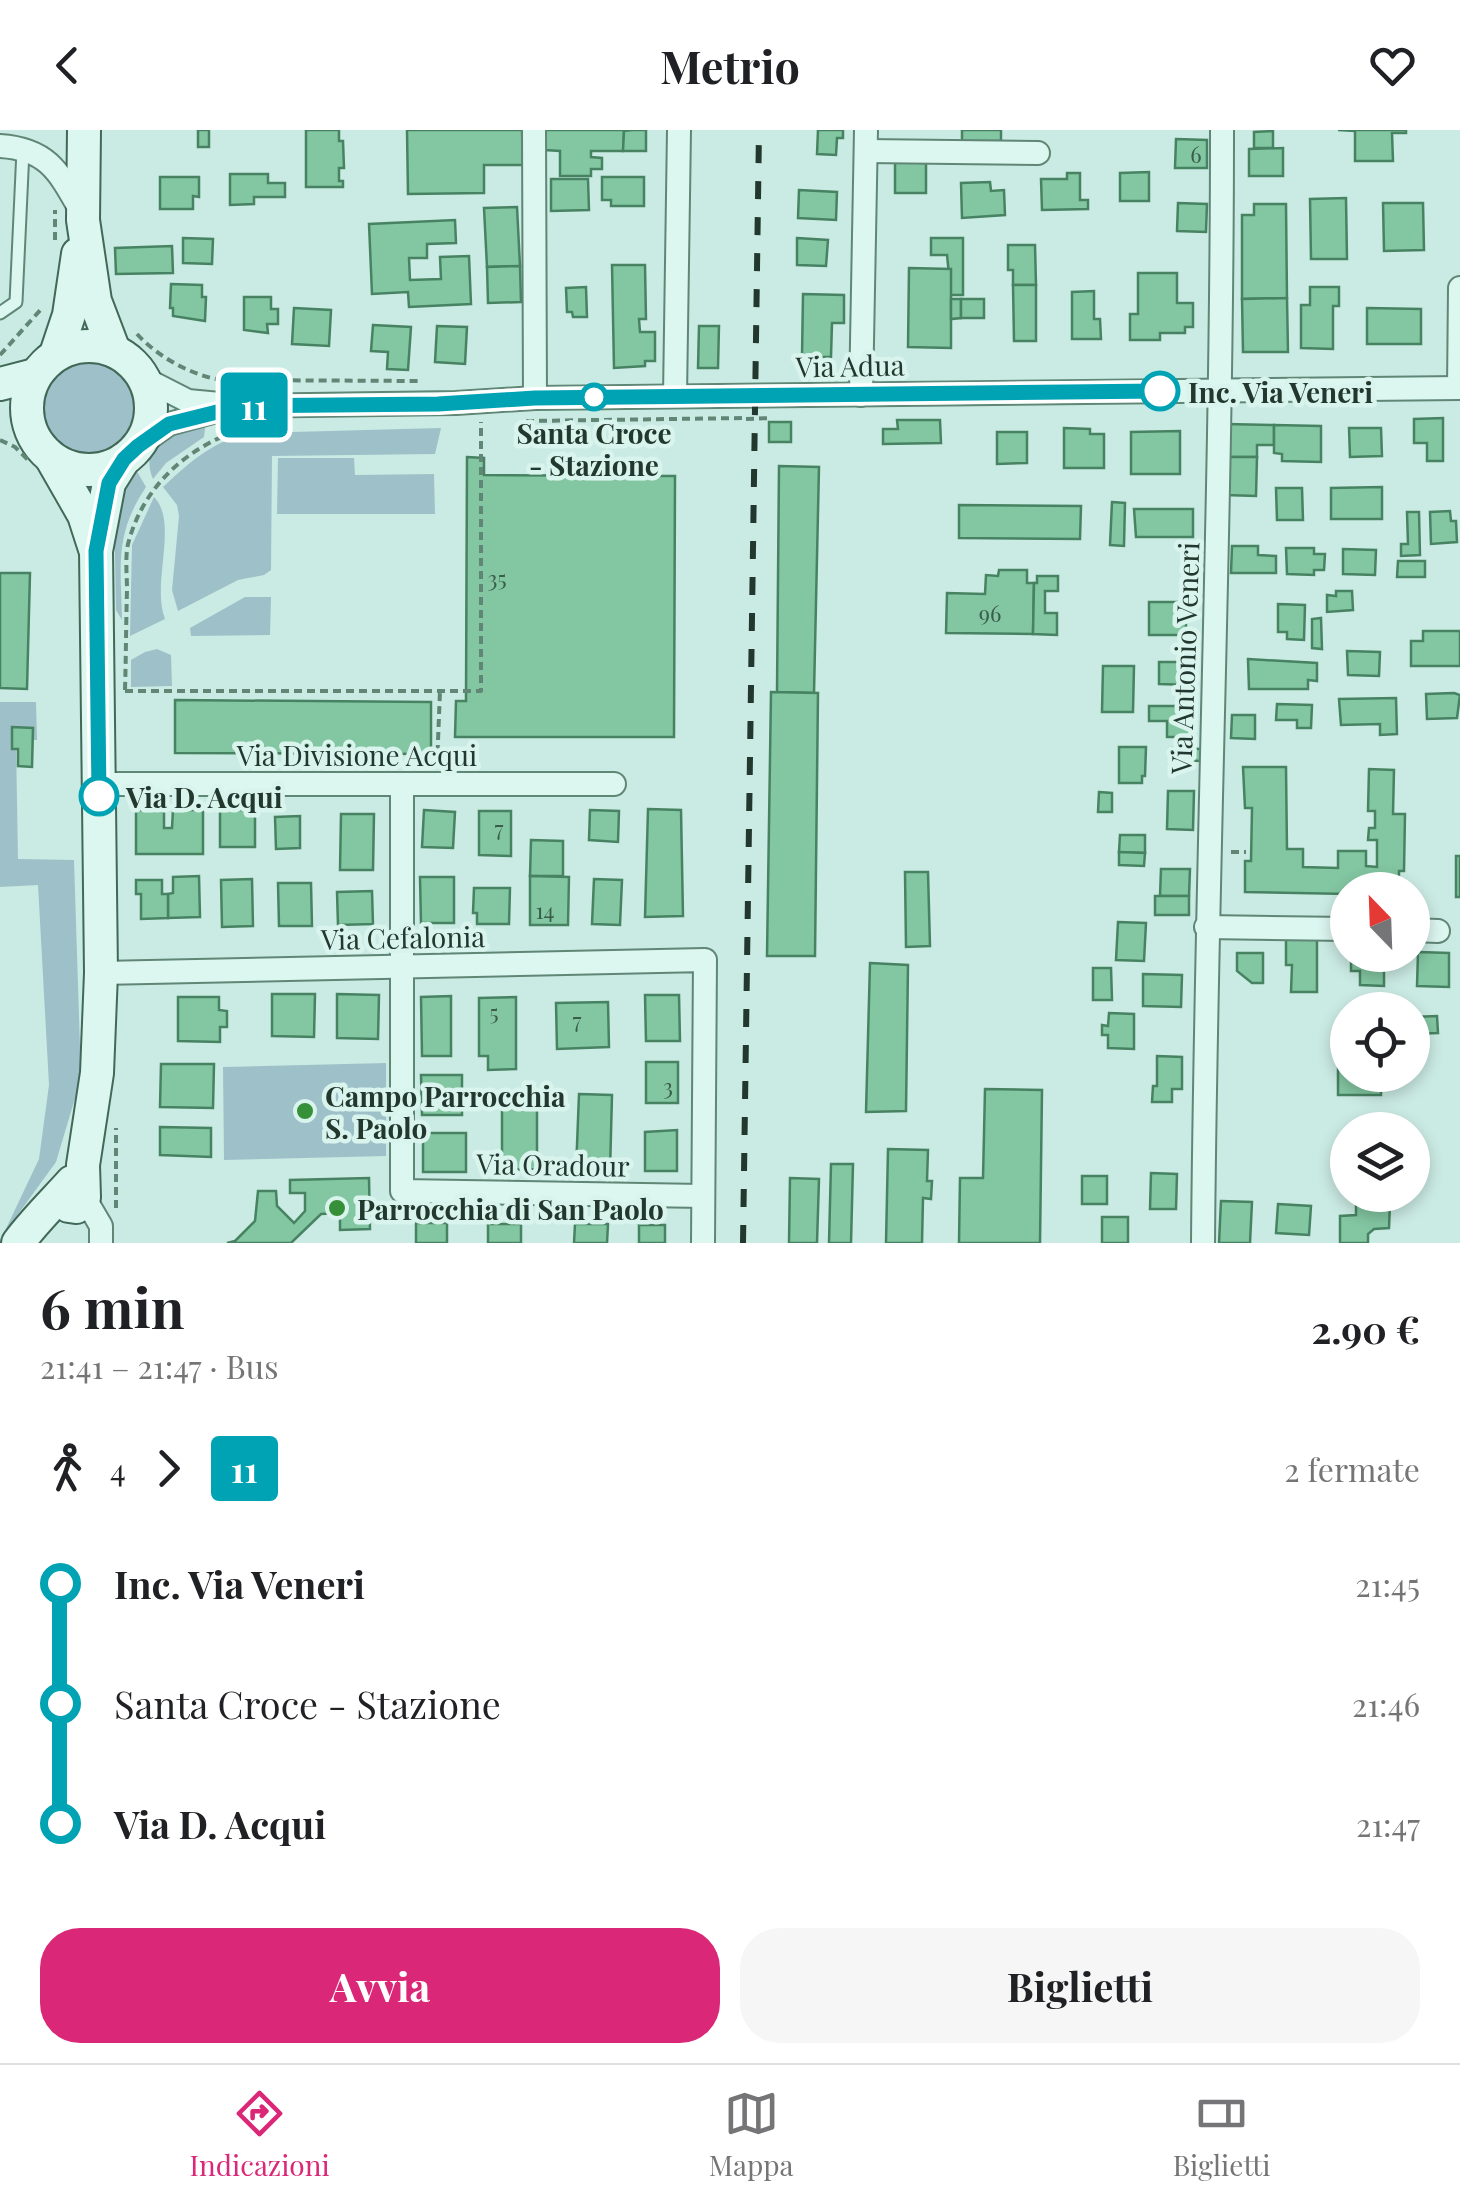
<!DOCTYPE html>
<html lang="it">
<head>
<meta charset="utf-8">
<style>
	:root { --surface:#fff; --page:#f6f6f6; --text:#202124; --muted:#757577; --line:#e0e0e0; --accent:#db2777 }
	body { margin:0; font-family:"Playfair Display",serif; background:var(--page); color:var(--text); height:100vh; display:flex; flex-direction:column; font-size:38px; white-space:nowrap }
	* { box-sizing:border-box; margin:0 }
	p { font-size:32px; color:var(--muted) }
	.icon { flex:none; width:55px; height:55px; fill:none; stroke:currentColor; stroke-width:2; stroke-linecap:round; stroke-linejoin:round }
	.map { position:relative; height:1113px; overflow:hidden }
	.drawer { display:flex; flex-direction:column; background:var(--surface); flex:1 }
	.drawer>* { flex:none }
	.badge { padding:0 20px; border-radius:8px; font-size:35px; line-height:65px }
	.needle { width:65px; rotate:337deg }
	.buttons { position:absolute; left:1330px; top:742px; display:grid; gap:20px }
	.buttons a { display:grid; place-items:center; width:100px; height:100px; border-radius:50%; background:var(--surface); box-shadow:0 5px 15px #0003; font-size:50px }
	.map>.badge { position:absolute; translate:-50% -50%; box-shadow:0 0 0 5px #fff }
	.legs { display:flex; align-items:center; gap:15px; height:110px; padding:0 40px; font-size:32px }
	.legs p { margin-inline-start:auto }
	.summary { display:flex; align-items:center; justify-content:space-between; height:170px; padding:0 40px }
	h1 { font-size:55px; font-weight:700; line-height:75px }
	.button { display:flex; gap:20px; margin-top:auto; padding:20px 40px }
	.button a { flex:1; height:115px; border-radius:40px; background:var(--accent); color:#fff; font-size:40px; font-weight:700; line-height:115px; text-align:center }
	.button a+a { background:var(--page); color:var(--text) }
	ul { padding:0 40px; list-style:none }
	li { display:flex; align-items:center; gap:35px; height:120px; font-size:38px }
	li i { display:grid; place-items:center; width:15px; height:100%; margin:0 12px; background:currentColor }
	li i::after { content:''; width:25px; height:25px; margin:-12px; border:8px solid; border-radius:50%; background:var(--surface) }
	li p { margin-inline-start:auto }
	li:first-child i { background:linear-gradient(#0000 50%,currentColor 0) }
	li:last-child i { background:linear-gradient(currentColor 50%,#0000 0) }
	header { display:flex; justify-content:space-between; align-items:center; height:130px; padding:0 40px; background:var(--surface); font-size:45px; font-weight:700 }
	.dock { display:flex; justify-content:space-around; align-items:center; height:140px; border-top:2px solid var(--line); background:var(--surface); font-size:28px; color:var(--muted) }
	.dock a { display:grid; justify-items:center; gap:5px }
	.dock .on { color:var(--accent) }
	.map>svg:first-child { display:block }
</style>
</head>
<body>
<header><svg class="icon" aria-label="back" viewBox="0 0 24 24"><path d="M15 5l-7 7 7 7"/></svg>Metrio<svg class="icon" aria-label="heart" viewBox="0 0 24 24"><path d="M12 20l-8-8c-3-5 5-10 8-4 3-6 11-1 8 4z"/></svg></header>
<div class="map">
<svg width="1460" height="1113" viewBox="0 0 1460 1113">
	<rect width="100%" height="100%" fill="#caebe3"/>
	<g fill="#9ec1c9">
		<circle cx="89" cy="275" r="50"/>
		<path d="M206 290 204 307 166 333 153 349C138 309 175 301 206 290Z"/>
		<path d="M441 298 435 324 272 326 271 440 264 445 238 450 178 481 172 460 179 386 177 375 163 357C191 331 213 311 250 303Z"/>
		<path d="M278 328H354L355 345 434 344 435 384H277Z"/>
		<path d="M135 338 146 357C114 405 121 435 122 490L116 480 114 374Z"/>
		<path d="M154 367C179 392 151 454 165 489L130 506 132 415Z"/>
		<path d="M245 467H271L270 505 191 506 190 498Z"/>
		<path d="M157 519 171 525 172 556 131 557V530L145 522Z"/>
		<path d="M0 572H36L37 610H16L18 729 74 730 81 948 56 1032 3 1105 39 1029 49 955 38 755 0 757Z"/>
		<path d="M386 933V1026L224 1030 223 937Z"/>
	</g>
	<g fill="#83c6a2" stroke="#478362" stroke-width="2.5">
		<rect x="198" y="0" width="11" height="17"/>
		<path d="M306 0H339V11H343L344 38H339V51H343V57H306Z"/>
		<path d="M407 0H522L523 35H484V63L408 64Z"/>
		<path d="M545 0H632L624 1 623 21H591V27L602 28V39H591V46H560V21L545 20Z"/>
		<path d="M632 0H646V21H623L624 1Z"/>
		<path d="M818 0H843V8H837L836 25 817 24Z"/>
		<rect x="962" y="0" width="39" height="11"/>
		<path d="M1406 0V3H1392L1393 31H1355V1L1338 0Z"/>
		<path d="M1273 1V18H1254V2Z"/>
		<path d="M1176 9 1207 10V38H1175Z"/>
		<path d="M1283 18V46H1249V19Z"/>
		<path d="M895 32 926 33V63H895Z"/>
		<path d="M1149 42V71H1120V43Z"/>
		<path d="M1067 43H1080V70H1088V79L1042 80 1041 49H1067Z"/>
		<path d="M230 44H268V53H285V67H254V74L230 75Z"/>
		<path d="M160 47H199V67L193 66V79H160Z"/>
		<path d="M602 47H644V76H611V70H602Z"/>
		<path d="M551 49H588L589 80 551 81Z"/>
		<path d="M990 52 991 61 1004 60 1005 85 962 88 961 53Z"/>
		<path d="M799 60 837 62 836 90 798 88Z"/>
		<path d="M1346 68 1347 129H1311L1310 69Z"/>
		<path d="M1178 73 1207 74 1206 102 1177 101Z"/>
		<path d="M1383 73H1423L1424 120 1384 121Z"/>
		<path d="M1254 74H1286L1287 168 1242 169V85H1254Z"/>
		<path d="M517 77 520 136 487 137 484 78Z"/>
		<path d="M455 90 456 113 427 114V128H409L410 150 441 149 440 127 469 126 471 174 409 177 408 162 372 164 369 94Z"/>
		<path d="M183 108 213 109 212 134 183 133Z"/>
		<path d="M797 108 828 110 826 136 797 135Z"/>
		<path d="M931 108H963V165H951L947 125H931Z"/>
		<path d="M1008 115H1035L1036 155H1013V140H1008Z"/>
		<path d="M172 116 173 143 116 144 115 118Z"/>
		<path d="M612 135H645L646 189H639L640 202H655V231H645V236L614 238Z"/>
		<path d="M520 136 521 172 488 173 487 137Z"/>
		<path d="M909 138 951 139V218L908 217Z"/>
		<path d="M1138 143H1177V173H1193V197H1185V203H1160V210H1130V184H1138Z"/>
		<path d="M171 154 202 155V167H206L205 191 173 186V178H170Z"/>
		<path d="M1013 155H1036V211H1014Z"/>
		<path d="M586 157 587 187H573L572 182H567L566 158Z"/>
		<path d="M1310 157H1339V176H1333V219L1301 218V175H1310Z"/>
		<path d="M1094 161V189H1100L1101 209H1072V162Z"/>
		<path d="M803 164 844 165V193H832L831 227H802Z"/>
		<path d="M244 167H271V179H278V194H267L268 203 244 200Z"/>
		<path d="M1287 168 1288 222H1243L1242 169Z"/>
		<path d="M951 169H961V188L951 189Z"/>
		<rect x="961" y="169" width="23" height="19"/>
		<path d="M294 178 331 180 329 216 292 214Z"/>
		<path d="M1367 178 1421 179V214H1367Z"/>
		<path d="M373 195 411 197 408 240 387 239 388 222 371 221Z"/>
		<path d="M437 196 467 197 465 234 435 232Z"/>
		<path d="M699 196H719L718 238H698Z"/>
		<path d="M1443 288V331H1427V313H1414V289Z"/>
		<path d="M897 290H940L941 313 883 314V299H898Z"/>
		<rect x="769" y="292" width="22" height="20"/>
		<path d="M1226 294 1274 295V315H1257V327H1225Z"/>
		<path d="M1274 295 1321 296V332L1282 331V324L1274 323Z"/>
		<path d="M1064 298 1090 299V304H1104V338H1064Z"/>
		<path d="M1349 298H1381L1382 326 1350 327Z"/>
		<path d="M1180 301V344H1131V302Z"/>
		<path d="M997 302H1027V333L997 334Z"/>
		<path d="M467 327 484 328V345L675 346 674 607H455L456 571H466Z"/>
		<path d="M1225 327H1257L1256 366 1225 365Z"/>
		<path d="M779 336 819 337 814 563 777 562Z"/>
		<path d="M1382 357V389H1331V358Z"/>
		<path d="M1276 358H1302L1303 390H1277Z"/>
		<path d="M1112 372 1125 373 1124 416 1110 415Z"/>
		<path d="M959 375 1081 376 1080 409 959 408Z"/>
		<path d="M1134 379H1193V407H1136Z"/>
		<path d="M1450 381 1451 391H1456L1457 412 1431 414 1430 382Z"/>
		<path d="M1407 382H1419L1420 425 1401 426V414H1408Z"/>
		<path d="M1232 416H1258V425L1276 426V443H1231Z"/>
		<path d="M1286 418H1314V424H1325L1324 440H1314V445L1287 444Z"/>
		<path d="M1343 419 1376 420 1375 445 1343 444Z"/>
		<path d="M1398 431H1425V447H1397Z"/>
		<path d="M999 440H1027V453H1034L1033 504 946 503 947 463 985 464 986 445 998 446Z"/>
		<path d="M0 443H30L27 559 0 558Z"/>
		<path d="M1037 446H1058V461H1045V483H1057V505L1033 504 1034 453H1037Z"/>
		<path d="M1336 461H1352L1353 480 1327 482V465L1336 466Z"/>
		<rect x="1149" y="472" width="37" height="33"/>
		<path d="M1278 474 1305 475 1304 510 1287 509V502H1278Z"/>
		<path d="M1321 488 1322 519 1312 518V489Z"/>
		<path d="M1423 501H1460V536H1411V511H1423Z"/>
		<path d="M1347 521 1380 522 1379 546 1348 545Z"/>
		<path d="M1248 529 1317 533V551L1308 550V559H1249Z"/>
		<path d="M1159 532H1191V555L1159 554Z"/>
		<path d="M1103 536H1134L1133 582H1102Z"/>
		<path d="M771 562 818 563 815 826H767Z"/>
		<path d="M1454 563 1460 565 1457 588 1427 589 1426 564Z"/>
		<path d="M1396 568 1397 604 1380 605V594L1341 595 1339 569Z"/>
		<path d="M175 570 431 572V624L175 623Z"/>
		<path d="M1277 574 1312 575 1311 598H1297V590H1276Z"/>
		<path d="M1149 576H1192V607H1167V591H1149Z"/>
		<path d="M1232 585H1255V609L1231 608Z"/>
		<path d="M12 597 33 598 32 637 18 636V619H12Z"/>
		<path d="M1119 617H1146L1145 646H1142V653H1119Z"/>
		<path d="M1172 618 1202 619V631L1171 630Z"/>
		<path d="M1243 637H1286L1287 719H1303V737L1338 738V721H1366V736L1377 737V710H1368L1369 698H1375V681H1368L1369 639 1394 640 1393 684H1405L1404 741H1399V760H1348V764L1245 762V731H1251L1252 678H1245Z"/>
		<path d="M1168 661H1194L1193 700 1167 699Z"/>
		<path d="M1099 662 1112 663V682H1098Z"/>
		<path d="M648 679 681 680 683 786 645 787Z"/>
		<path d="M136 680H164V698H172L173 680H203V724H136Z"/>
		<rect x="220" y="680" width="35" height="37"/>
		<path d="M424 680 455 682 453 718 422 717Z"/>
		<path d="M590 680 619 681 618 712 589 710Z"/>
		<path d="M479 681H511V726L479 725Z"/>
		<path d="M341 684H374L373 740H340Z"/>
		<path d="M300 686V718L276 719 275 687Z"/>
		<path d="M1120 705H1145V723L1119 722Z"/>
		<path d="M531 710 563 711V746H530Z"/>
		<path d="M1119 722 1145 723 1144 736 1119 735Z"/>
		<rect x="1456" y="726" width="4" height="41"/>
		<path d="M1161 739H1190L1189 766H1160Z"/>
		<path d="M905 742H928L930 816 906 817Z"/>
		<path d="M199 746 200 787 168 788V764L173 763V747Z"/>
		<path d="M530 746 569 747 568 795H530Z"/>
		<path d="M420 747H454V793H421Z"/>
		<path d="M252 749 253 796 222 797 221 750Z"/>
		<path d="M594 749 622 750 620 795 592 794Z"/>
		<path d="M136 750H162V764H168V788L141 789V764H136Z"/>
		<path d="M278 753H311L312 796H279Z"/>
		<path d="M474 758H510L509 794H477V783H473Z"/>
		<path d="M372 761 373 794 338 795 337 762Z"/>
		<rect x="1155" y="766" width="34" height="19"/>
		<path d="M1118 792 1146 793 1144 831 1116 830Z"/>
		<path d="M1286 809H1317V862H1291L1292 835H1286Z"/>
		<path d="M1418 822 1449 823V857L1417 856Z"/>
		<path d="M1237 823H1263V853H1252L1237 841Z"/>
		<path d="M1351 825H1384V856L1360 855V841H1351Z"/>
		<path d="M870 833 908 835 906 981 866 982Z"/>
		<path d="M1093 838H1111L1112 870H1093Z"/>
		<path d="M1143 844 1182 845 1181 877 1143 876Z"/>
		<path d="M272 864H315L314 907 272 906Z"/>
		<path d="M337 864 379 865 378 909 337 908Z"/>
		<path d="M645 865H679L680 911H646Z"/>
		<path d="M451 866V926H422L421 867Z"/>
		<path d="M178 867H219V880L227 881V897H220V912L178 911Z"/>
		<path d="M516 867V939L488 940V926H479V868Z"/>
		<path d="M608 872 609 917 557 919 556 873Z"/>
		<path d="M1109 883 1134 884V919L1108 918V905H1102V895L1108 896Z"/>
		<path d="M1437 886 1438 903 1412 904V887Z"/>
		<path d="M1157 926 1182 927V959H1172V972H1152L1153 956H1157Z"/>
		<path d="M1338 928H1348V945H1381V965H1338Z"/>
		<rect x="646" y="932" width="32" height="41"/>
		<path d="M161 934H214L213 978 160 977Z"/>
		<path d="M421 945H462V985H422Z"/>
		<path d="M985 959 1042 960 1040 1113H959L960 1048H983Z"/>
		<path d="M502 964H537V1039L502 1040Z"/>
		<path d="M579 964 612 965 610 1042 576 1041Z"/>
		<path d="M160 997 211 998V1027L160 1025Z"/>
		<path d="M677 1000V1041H645V1002Z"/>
		<rect x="423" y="1003" width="43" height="39"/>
		<path d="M888 1019 928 1020 927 1051H932L931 1069 923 1068 922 1113H886Z"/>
		<path d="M831 1034H853L851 1113H829Z"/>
		<path d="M1151 1043 1177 1044 1176 1079H1150Z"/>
		<rect x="1082" y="1046" width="25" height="28"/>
		<path d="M369 1048 370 1099 340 1100V1083L321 1084 291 1113H227L235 1111 255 1091 258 1061H276L277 1076 294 1093 305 1081V1063H290V1050Z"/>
		<path d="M790 1048 819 1049 817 1113H789Z"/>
		<path d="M1221 1071 1252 1072 1250 1113H1219Z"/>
		<path d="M1356 1072 1390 1073 1389 1098 1374 1099 1368 1104V1113H1340V1086L1356 1085Z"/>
		<path d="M1278 1074 1311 1076 1309 1105 1276 1103Z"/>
		<rect x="1102" y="1087" width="26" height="26"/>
		<rect x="416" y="1093" width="31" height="20"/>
		<rect x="488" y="1094" width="33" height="19"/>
		<path d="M575 1094H608L607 1113H574Z"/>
		<rect x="639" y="1095" width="26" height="18"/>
	</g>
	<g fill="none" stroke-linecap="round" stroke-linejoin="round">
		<g stroke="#608676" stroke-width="15">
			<path id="lane" d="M0 183 16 172 23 20"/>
		</g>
		<g stroke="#608676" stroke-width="26">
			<g id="street">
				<path d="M534 0 535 268"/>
				<path d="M0 16C48 19 59 42 81 81"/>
				<path d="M866 21 1038 23"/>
				<path d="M143 248 188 271 241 276 456 273 535 268 1460 258"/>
				<path d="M1459 258 1460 158"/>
				<path d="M861 265 866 0"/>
				<path d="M675 266 679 0"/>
				<path d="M138 316 169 294 220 280"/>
				<path d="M99 654H614"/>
				<path d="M402 654V1061L703 1066"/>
				<path d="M1206 797 1348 799"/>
				<path d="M1412 800 1438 801"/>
				<path d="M101 843 705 830 703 1113"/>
				<path d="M84 1067 101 1096V1113"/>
				<path d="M1203 1113C1206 742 1222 371 1222 0"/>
			</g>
		</g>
		<g stroke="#426857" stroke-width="36">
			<g id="secondary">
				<path d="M84 0 83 90 95 171 114 221"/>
				<circle cx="89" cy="278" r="62"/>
				<path d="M56 224 69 185 78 124"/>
				<path d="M0 254 35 245"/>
				<path d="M52 329 84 385 95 419"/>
				<path d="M63 1067 69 1076 76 1077 84 1067 83 1035 97 943 101 843 96 421 109 353 124 329"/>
				<path d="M18 1113C35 1090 55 1071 72 1052"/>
			</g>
		</g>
		<g stroke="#608676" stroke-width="4" stroke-dasharray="8 5" stroke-linecap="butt">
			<path d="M55 110V80"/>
			<path d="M137 204C158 227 191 245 221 250L419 251"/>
			<path d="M0 225 43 177"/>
			<path d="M746 289 771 288"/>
			<path d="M526 291 746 288"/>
			<path d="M0 310 15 317 28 330"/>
			<path d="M125 560C126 526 126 493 127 460 127 445 125 428 128 414 143 356 187 317 242 299"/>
			<path d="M125 561H481V292"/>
			<path d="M437 636 440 561"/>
			<path d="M1231 722H1246"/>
			<path d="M116 1078V998"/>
		</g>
		<use href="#lane" stroke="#dcf6f0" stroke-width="11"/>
		<use href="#street" stroke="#dcf6f0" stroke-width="22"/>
		<use href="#secondary" stroke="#dcf6f0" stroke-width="32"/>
		<path stroke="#22382e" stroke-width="6" stroke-dasharray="18 18" stroke-linecap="butt" d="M743 1113 759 0"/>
	</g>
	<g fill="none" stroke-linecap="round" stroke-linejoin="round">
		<g stroke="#fff" stroke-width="22">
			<path id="line-1" d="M99 666 96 421 109 353 124 329 138 316 169 294 241 276 438 274 535 268 1160 261"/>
		</g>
		<use href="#line-1" stroke="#00a3b4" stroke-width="15"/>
	</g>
	<g fill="#fff" stroke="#00a3b4" stroke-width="5">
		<circle cx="1160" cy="261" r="18"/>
		<circle cx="594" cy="267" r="12"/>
		<circle cx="99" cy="666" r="18"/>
	</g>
	<g fill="#359039" stroke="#d9f3ed" stroke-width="4">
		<circle cx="305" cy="981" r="10"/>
		<circle cx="337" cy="1078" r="10"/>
	</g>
	<g text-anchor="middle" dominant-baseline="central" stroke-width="9" stroke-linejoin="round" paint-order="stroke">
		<g font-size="22" fill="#3a5c4b">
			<text x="1196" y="24">6</text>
			<text x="497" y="448">35</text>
			<text x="990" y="483">96</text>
			<text x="499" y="698">7</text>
			<text x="545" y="780">14</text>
			<text x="494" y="882">5</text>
			<text x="577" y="890">7</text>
			<text x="668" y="956">3</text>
		</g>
		<g font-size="28" fill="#22382e" stroke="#d9f3ed">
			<text transform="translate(850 235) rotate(-1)">Via Adua</text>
			<text transform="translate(1184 528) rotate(-88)">Via Antonio Veneri</text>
			<text x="357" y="624">Via Divisione Acqui</text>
			<text transform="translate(403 807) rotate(-1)">Via Cefalonia</text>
			<text transform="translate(553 1034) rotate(1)">Via Oradour</text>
		</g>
		<g font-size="28" font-weight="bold" fill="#22382e" stroke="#d9f3ed" text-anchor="start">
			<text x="1188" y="261">Inc. Via Veneri</text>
			<text x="594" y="302" text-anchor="middle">Santa Croce<tspan x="594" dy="32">- Stazione</tspan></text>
			<text x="126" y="666">Via D. Acqui</text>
		</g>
		<g font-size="28" font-weight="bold" fill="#22382e" stroke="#d9f3ed" text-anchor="start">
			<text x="325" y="965">Campo Parrocchia<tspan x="325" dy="32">S. Paolo</tspan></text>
			<text x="357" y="1078">Parrocchia di San Paolo</text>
		</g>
	</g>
</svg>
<div class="buttons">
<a><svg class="needle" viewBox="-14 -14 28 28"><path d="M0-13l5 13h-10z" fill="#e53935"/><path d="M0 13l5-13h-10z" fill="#757577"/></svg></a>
<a><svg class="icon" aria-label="locate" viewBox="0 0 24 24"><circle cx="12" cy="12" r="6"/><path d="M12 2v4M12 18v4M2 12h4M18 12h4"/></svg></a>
<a><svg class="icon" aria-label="layers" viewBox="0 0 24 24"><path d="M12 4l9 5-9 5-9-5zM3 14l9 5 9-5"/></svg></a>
</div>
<b class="badge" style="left:254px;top:275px;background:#00a3b4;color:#fff">11</b>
</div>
<section class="drawer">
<div class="summary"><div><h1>6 min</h1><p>21:41 – 21:47 · Bus</p></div><b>2.90 €</b></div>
<div class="legs"><svg class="icon" aria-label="walk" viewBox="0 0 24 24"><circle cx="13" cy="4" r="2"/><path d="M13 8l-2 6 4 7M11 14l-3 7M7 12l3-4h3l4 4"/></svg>4<svg class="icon" aria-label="forward" viewBox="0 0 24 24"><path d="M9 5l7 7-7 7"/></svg><b class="badge" style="background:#00a3b4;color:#fff">11</b><p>2 fermate</p></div>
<ul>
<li><i style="color:#00a3b4"></i><b>Inc. Via Veneri</b><p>21:45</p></li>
<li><i style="color:#00a3b4"></i><span>Santa Croce - Stazione</span><p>21:46</p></li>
<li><i style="color:#00a3b4"></i><b>Via D. Acqui</b><p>21:47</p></li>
</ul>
<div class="button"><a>Avvia</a><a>Biglietti</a></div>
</section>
<nav class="dock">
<a class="on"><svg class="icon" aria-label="directions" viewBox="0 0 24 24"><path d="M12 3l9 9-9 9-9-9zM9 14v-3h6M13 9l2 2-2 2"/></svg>Indicazioni</a>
<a><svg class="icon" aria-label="map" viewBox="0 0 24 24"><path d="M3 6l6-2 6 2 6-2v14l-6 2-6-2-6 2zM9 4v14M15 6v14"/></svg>Mappa</a>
<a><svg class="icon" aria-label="tickets" viewBox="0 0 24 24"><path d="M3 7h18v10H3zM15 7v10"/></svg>Biglietti</a>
</nav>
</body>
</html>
